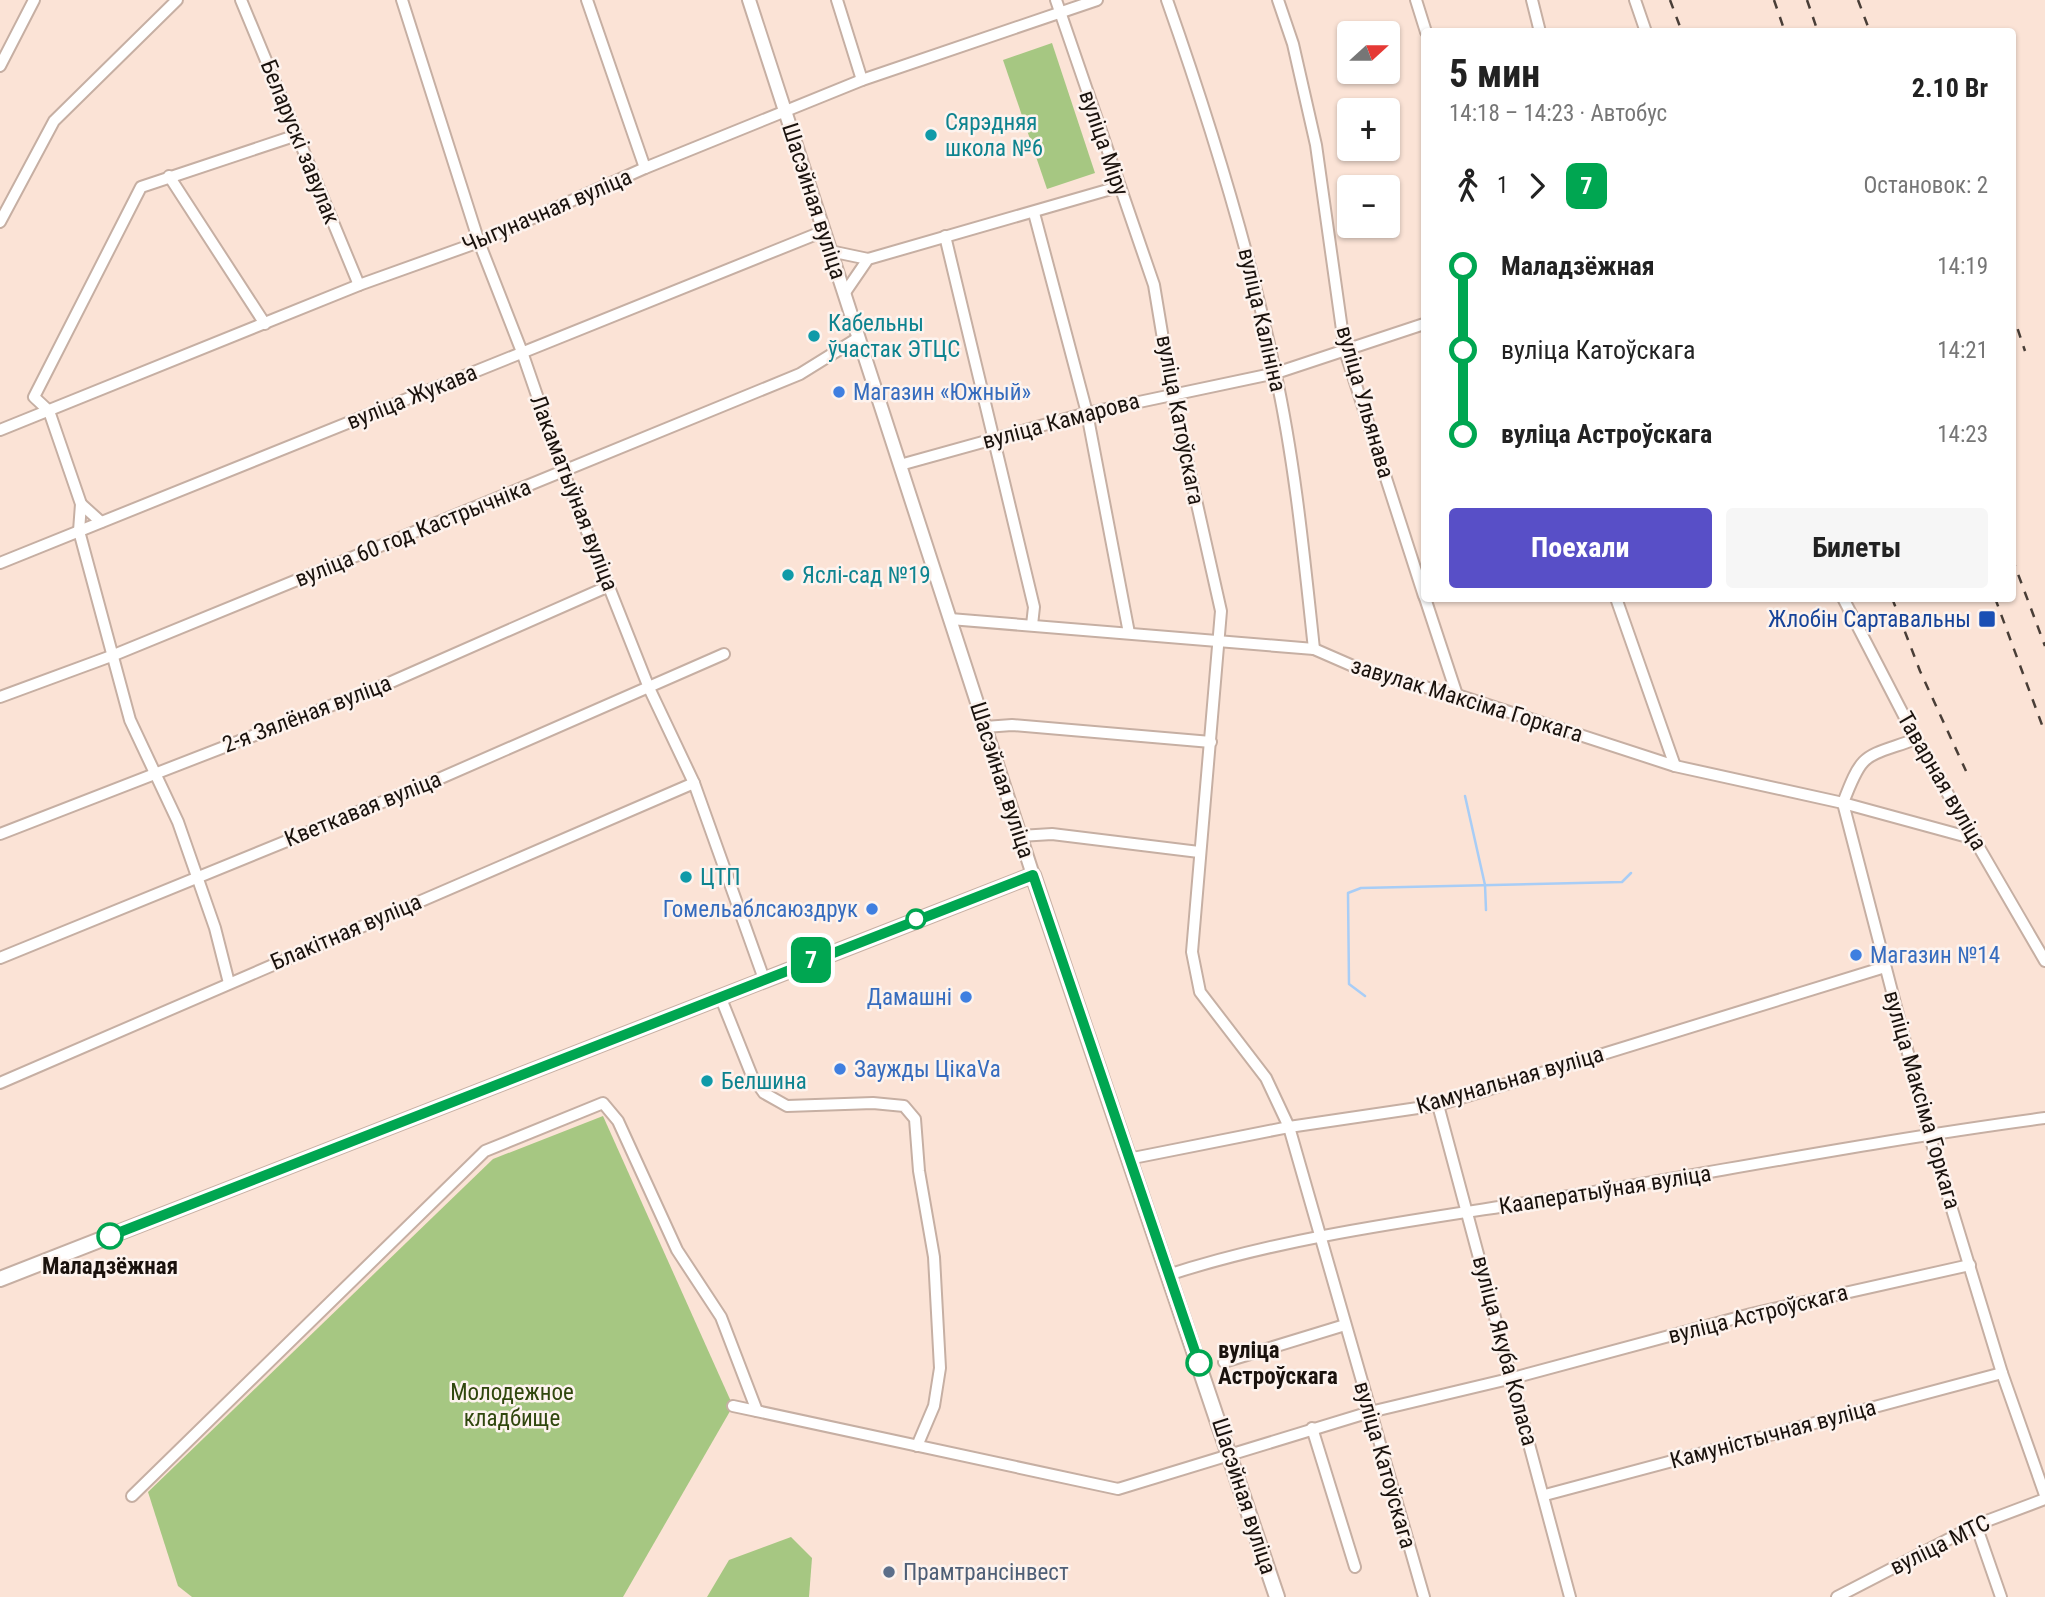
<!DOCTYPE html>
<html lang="ru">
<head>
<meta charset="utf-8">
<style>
	:root { --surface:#fff; --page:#f6f6f6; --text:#222; --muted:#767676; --accent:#584fc7 }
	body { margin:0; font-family:"Roboto Condensed",sans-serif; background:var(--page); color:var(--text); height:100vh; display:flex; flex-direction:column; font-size:26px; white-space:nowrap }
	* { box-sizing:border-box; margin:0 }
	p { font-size:23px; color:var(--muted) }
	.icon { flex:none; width:38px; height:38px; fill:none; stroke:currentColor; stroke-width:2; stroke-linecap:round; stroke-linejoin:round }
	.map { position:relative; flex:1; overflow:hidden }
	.details { position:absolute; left:1421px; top:28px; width:595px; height:574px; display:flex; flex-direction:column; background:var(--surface); border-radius:7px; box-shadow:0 2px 5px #0004 }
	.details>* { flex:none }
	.badge { padding:0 14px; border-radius:10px; font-size:24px; line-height:46px }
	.needle { width:46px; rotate:69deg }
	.controls { position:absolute; left:1337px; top:21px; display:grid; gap:14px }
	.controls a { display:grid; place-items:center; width:63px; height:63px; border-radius:7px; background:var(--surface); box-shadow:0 2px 5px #0004; font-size:35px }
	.map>.badge { position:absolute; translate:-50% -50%; box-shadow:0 0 0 4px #fff }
	.legs { display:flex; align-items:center; gap:10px; height:77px; padding:0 28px; font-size:23px }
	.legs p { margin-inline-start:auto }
	.headline { display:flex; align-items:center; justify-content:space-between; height:119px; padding:0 28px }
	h1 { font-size:38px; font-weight:700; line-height:52px }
	.cta { display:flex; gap:14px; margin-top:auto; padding:14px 28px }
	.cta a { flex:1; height:80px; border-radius:7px; background:var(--accent); color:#fff; font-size:28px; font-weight:700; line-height:80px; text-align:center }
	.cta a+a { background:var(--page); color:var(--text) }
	ul { padding:0 28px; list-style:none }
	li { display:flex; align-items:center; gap:24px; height:84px; font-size:26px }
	li i { display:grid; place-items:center; width:10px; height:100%; margin:0 9px; background:currentColor }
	li i::after { content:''; width:18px; height:18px; margin:-9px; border:5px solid; border-radius:50%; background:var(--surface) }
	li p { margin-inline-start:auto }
	li:first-child i { background:linear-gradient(#0000 50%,currentColor 0) }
	li:last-child i { background:linear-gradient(currentColor 50%,#0000 0) }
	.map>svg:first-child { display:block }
</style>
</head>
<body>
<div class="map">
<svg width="2045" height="1597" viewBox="0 0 2045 1597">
	<rect width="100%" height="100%" fill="#fbe3d6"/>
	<g fill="#a6c782">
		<path d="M1052 43 1095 173 1047 189 1003 60Z"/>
		<path d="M603 1116 733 1406 623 1597H192L178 1586 148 1492 493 1159Z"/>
		<path d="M791 1537 812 1558 809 1597H707L729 1560Z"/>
	</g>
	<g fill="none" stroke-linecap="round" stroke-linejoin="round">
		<g stroke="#a8cdf6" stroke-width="2.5">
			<path d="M1465 796 1485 885 1486 910"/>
			<path d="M1365 996 1349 984 1348 893 1361 888 1622 882 1631 873"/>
		</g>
		<g stroke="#c6afa3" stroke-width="14">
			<g id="minor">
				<path d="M241 0 359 285"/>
				<path d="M402 0 479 242 522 352 563 471 649 688 694 783 764 979"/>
				<path d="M587 0 645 168"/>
				<path d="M837 0 862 80"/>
				<path d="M1056 0 1154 285 1172 393 1221 611 1192 952 1200 992 1266 1078 1289 1127 1424 1597"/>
				<path d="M1167 0C1210 122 1248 245 1275 371 1295 462 1304 556 1314 649"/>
				<path d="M1278 0 1293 44 1316 145 1345 351 1424 596"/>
				<path d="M1416 0 1426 32"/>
				<path d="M1532 0 1540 32"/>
				<path d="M1635 0 1646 32"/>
				<path d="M0 66 34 0"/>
				<path d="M169 176 265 324"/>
				<path d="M1034 213 1087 413 1129 633"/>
				<path d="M0 222 54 121 177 0"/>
				<path d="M945 236 1034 607 1032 625"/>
				<path d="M830 251 868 259"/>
				<path d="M844 294 868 259 1118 187"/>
				<path d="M0 430 359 285 479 242 645 168 862 80 1097 0"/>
				<path d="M900 465 1087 413 1276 373 1424 324"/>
				<path d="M81 504 101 522"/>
				<path d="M0 563 824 231"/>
				<path d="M1425 598 1457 695"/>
				<path d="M1616 598 1675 766"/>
				<path d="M1843 598 1916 739 2045 961"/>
				<path d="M950 619 1314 649 1369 673 1457 695 1675 766 1843 803 1975 839"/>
				<path d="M0 697 114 655 800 374 858 338"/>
				<path d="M985 727 1012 725 1211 742"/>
				<path d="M1916 739C1864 758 1863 750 1843 803L1929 1134 2002 1373 2045 1495"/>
				<path d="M0 834 389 683 609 586"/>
				<path d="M1020 836 1052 834 1199 852"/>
				<path d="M0 958 434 781 724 654"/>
				<path d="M229 983 215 928 178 822 130 720 79 531 81 504 49 411 34 397 141 187 297 135"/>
				<path d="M720 996 752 1076 764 1093 787 1106 873 1103 904 1106 915 1119 919 1171 934 1257 940 1368 934 1406 917 1446"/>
				<path d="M0 1083 694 783"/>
				<path d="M1438 1105 1570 1597"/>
				<path d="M1128 1159 1289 1127 1438 1105 1885 967"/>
				<path d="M1168 1275C1297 1233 1435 1218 1569 1196 1727 1170 1886 1139 2045 1118"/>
				<path d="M1224 1362 1345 1325"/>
				<path d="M733 1406 1118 1489 1370 1412 1513 1378 1751 1314 1970 1265"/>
				<path d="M1312 1428 1355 1567"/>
				<path d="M1545 1495 2002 1373"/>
				<path d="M132 1496 485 1151 603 1103 618 1121 677 1250 721 1317 757 1411"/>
				<path d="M1976 1525 2001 1597"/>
				<path d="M1837 1597 1976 1525 2045 1499"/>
			</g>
		</g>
		<g stroke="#c6afa3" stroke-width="16">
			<path id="tertiary" d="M749 0 1033 875"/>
		</g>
		<g stroke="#c6afa3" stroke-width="18">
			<path id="secondary" d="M0 1279 1033 875 1277 1597"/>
		</g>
		<use href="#minor" stroke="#fff" stroke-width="10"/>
		<use href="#tertiary" stroke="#fff" stroke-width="12"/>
		<use href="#secondary" stroke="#fff" stroke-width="14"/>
		<g stroke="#493e37" stroke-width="2.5" stroke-dasharray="9 9" stroke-linecap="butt">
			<path d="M1670 0 1682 32"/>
			<path d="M1774 0 1785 32"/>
			<path d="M1807 0 1818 32"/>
			<path d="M1858 0 1870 32"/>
			<path d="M2012 312 2025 351"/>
			<path d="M2012 558 2045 646"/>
			<path d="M1892 598 1920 671 1966 771"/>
			<path d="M1995 598 2045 733"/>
		</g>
	</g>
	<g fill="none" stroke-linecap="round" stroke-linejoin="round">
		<g stroke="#fff" stroke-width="16">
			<path id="line-1" d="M110 1236 1033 875 1199 1363"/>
		</g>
		<use href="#line-1" stroke="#00a651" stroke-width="10"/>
	</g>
	<g fill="#0f9aa8" stroke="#fdf3ee" stroke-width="2.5">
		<circle cx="931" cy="135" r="7"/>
		<circle cx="814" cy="336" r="7"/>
		<circle cx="788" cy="575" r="7"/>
		<circle cx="686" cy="877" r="7"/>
		<circle cx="707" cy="1081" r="7"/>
	</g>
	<g fill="#3f7fe0" stroke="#fdf3ee" stroke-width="2.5">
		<circle cx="839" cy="392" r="7"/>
		<circle cx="872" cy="909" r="7"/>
		<circle cx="1856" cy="955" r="7"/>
		<circle cx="966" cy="997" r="7"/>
		<circle cx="840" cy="1069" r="7"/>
	</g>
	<rect fill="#1a4fb4" stroke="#fdf3ee" stroke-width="2.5" x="1978" y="610" width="18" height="18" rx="3.5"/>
	<g fill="#fff" stroke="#00a651" stroke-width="3.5">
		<circle cx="916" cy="919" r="9"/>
		<circle cx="110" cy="1236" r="12"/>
		<circle cx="1199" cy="1363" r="12"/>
	</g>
	<circle fill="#5c6f8a" stroke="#fdf3ee" stroke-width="2.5" cx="889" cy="1572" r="7"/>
	<g text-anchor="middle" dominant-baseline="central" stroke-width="5" stroke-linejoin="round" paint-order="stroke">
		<g font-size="23" fill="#0d838f" stroke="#fdf3ee" text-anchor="start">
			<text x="945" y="122">Сярэдняя<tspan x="945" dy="26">школа №6</tspan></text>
			<text x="828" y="323">Кабельны<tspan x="828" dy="26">ўчастак ЭТЦС</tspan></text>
			<text x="802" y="575">Яслі-сад №19</text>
			<text x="700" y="877">ЦТП</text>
			<text x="721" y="1081">Белшина</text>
		</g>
		<g font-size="23" fill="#1a120d" stroke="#fdf3ee">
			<text transform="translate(300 142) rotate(68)">Беларускі завулак</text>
			<text transform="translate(1104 143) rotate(71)">вуліца Міру</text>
			<text transform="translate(814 201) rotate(72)">Шасэйная вуліца</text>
			<text transform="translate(547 211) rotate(-23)">Чыгуначная вуліца</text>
			<text transform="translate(1262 320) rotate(77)">вуліца Калініна</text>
			<text transform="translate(412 397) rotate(-22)">вуліца Жукава</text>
			<text transform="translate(1365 402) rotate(74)">вуліца Ульянава</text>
			<text transform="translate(1180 420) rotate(79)">вуліца Катоўскага</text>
			<text transform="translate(1061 421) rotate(-15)">вуліца Камарова</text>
			<text transform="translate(574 493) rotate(69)">Лакаматыўная вуліца</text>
			<text transform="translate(413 533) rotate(-22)">вуліца 60 год Кастрычніка</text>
			<text transform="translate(1467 700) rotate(17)">завулак Максіма Горкага</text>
			<text transform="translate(307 714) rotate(-21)">2-я Зялёная вуліца</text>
			<text transform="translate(1002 780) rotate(72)">Шасэйная вуліца</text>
			<text transform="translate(1942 781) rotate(60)">Таварная вуліца</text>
			<text transform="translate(363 809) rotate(-22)">Кветкавая вуліца</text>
			<text transform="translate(346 932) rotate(-23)">Блакітная вуліца</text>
			<text transform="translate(1510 1080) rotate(-16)">Камунальная вуліца</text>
			<text transform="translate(1922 1100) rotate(74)">вуліца Максіма Горкага</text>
			<text transform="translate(1605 1190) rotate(-9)">Кааператыўная вуліца</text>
			<text transform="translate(1758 1314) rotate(-14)">вуліца Астроўскага</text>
			<text transform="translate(1505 1351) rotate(75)">вуліца Якуба Коласа</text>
			<text transform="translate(1773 1434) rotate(-15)">Камуністычная вуліца</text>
			<text transform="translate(1385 1465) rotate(74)">вуліца Катоўскага</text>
			<text transform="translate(1244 1496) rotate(72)">Шасэйная вуліца</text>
			<text transform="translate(1940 1545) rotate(-26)">вуліца МТС</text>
		</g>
		<g font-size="23" fill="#366cbe" stroke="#fdf3ee" text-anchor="start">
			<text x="853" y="392">Магазин «Южный»</text>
			<text x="858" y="909" text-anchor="end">Гомельаблсаюздрук</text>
			<text x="1870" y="955">Магазин №14</text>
			<text x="952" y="997" text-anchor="end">Дамашні</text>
			<text x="854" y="1069">Заужды ЦікаVа</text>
		</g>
		<g font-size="23" fill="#164399" stroke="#fdf3ee" text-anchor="end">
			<text x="1971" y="619">Жлобін Сартавальны</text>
		</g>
		<g font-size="23" font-weight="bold" fill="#1a120d" stroke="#fdf3ee">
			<text x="110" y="1266">Маладзёжная</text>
			<text x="1218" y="1350" text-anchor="start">вуліца<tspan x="1218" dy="26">Астроўскага</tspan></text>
		</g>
		<g font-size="23" fill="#30470d" stroke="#fdf3ee">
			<text x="512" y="1392">Молодежное<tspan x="512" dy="26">кладбище</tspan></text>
		</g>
		<g font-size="23" fill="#4e5e75" stroke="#fdf3ee" text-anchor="start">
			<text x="903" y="1572">Прамтрансінвест</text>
		</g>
	</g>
</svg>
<div class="controls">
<a><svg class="needle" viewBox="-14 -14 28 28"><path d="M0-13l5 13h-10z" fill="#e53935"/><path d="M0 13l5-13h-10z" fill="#767676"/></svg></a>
<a>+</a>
<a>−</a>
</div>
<b class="badge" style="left:811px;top:960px;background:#00a651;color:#fff">7</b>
<section class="details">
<div class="headline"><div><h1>5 мин</h1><p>14:18 – 14:23 · Автобус</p></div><b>2.10 Br</b></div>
<div class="legs"><svg class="icon" aria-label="walk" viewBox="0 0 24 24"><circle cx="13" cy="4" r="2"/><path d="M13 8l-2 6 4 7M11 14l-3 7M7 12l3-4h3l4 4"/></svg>1<svg class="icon" aria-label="forward" viewBox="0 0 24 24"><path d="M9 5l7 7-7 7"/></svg><b class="badge" style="background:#00a651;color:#fff">7</b><p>Остановок: 2</p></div>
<ul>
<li><i style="color:#00a651"></i><b>Маладзёжная</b><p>14:19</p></li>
<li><i style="color:#00a651"></i><span>вуліца Катоўскага</span><p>14:21</p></li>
<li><i style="color:#00a651"></i><b>вуліца Астроўскага</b><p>14:23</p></li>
</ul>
<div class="cta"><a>Поехали</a><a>Билеты</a></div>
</section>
</div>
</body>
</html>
